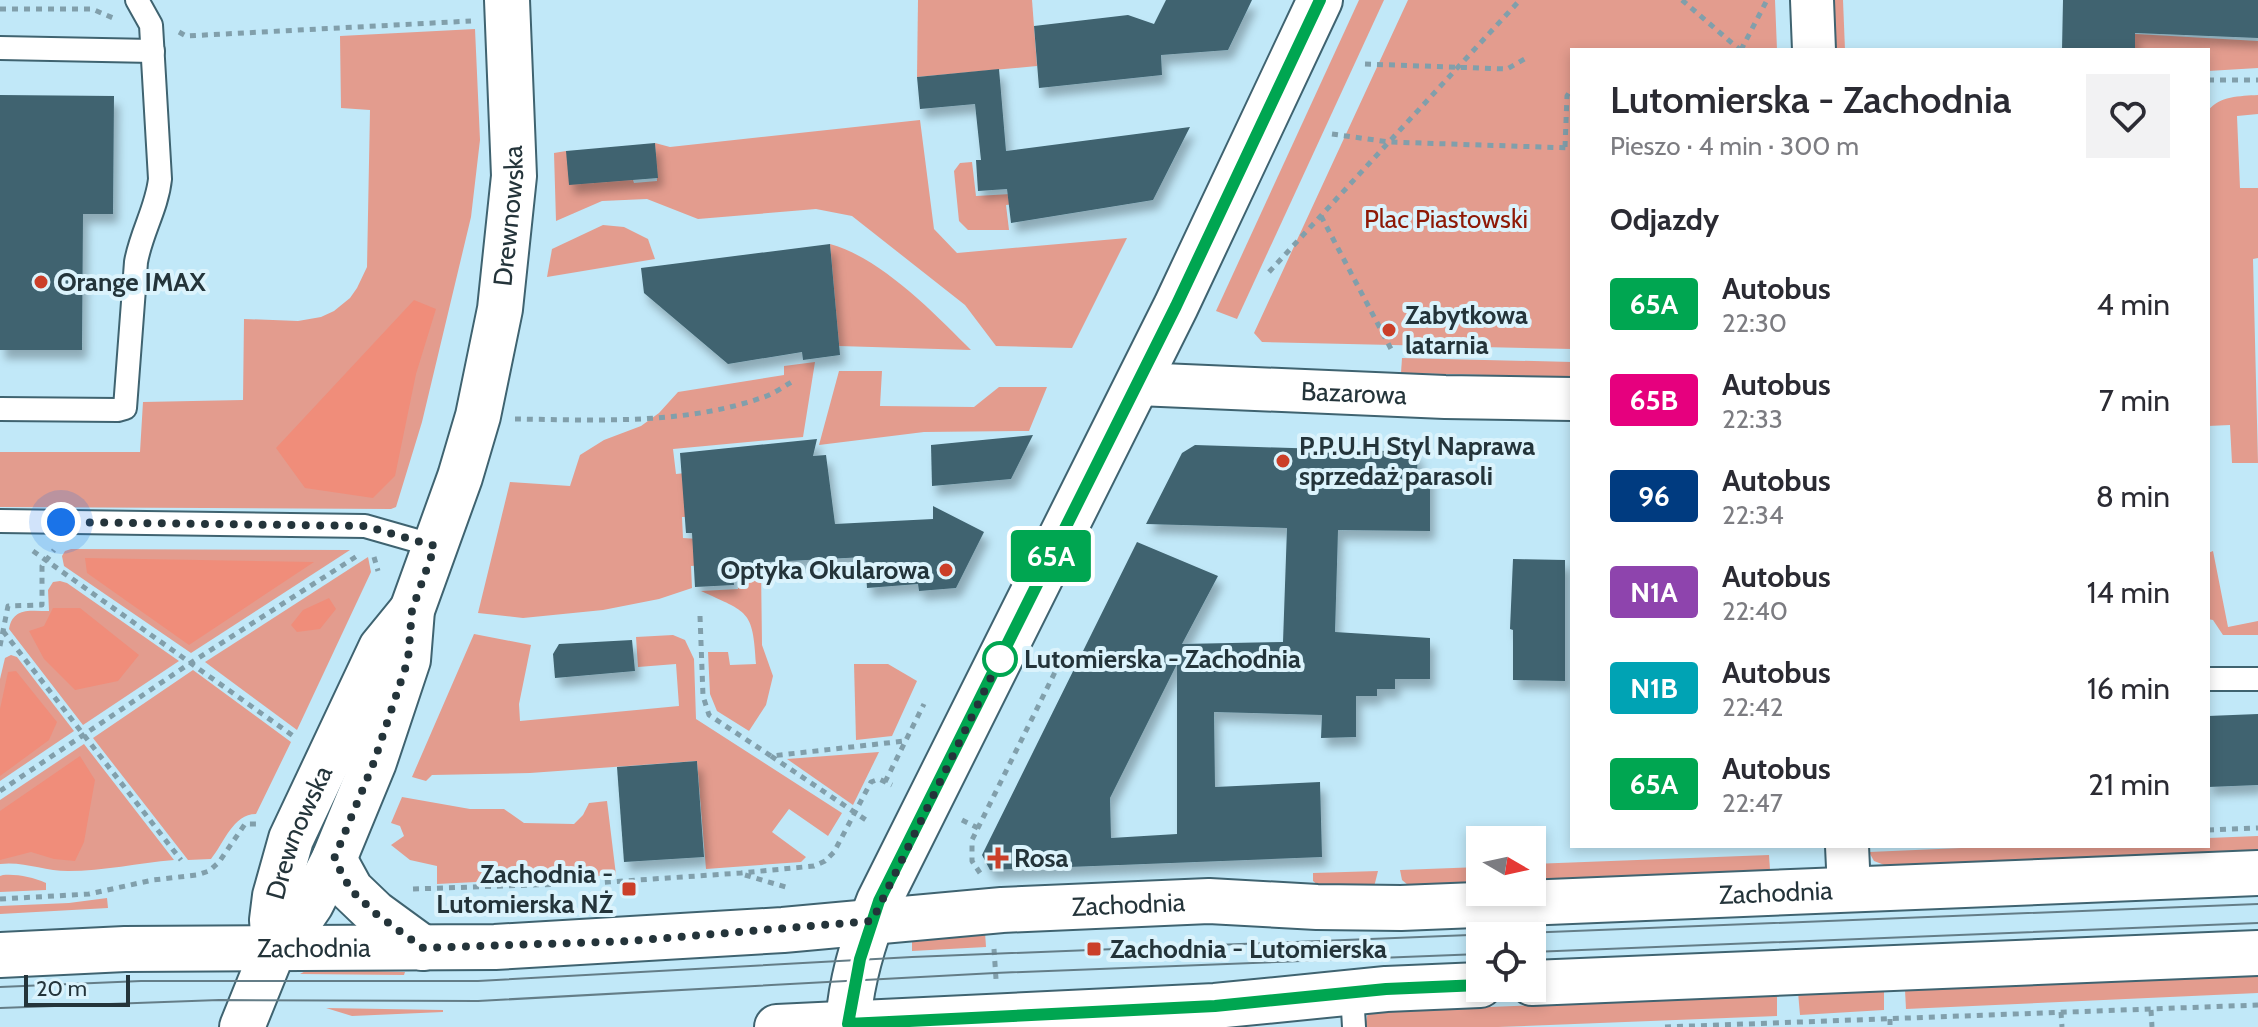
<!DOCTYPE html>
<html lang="pl">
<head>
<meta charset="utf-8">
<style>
	:root { --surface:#fff; --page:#f2f2f3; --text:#2b2b33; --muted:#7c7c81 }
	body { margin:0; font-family:Cabin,sans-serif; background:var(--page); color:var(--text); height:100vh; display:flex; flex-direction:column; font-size:30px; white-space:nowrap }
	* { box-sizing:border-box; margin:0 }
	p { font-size:26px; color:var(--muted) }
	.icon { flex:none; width:44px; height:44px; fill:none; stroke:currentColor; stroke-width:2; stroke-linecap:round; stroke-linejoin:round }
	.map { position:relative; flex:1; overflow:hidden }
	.side { position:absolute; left:1570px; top:48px; width:640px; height:800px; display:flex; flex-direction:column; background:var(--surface); border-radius:0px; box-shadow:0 4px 12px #0003 }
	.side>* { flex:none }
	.badge { padding:0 16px; border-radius:6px; font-size:28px; line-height:52px }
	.needle { width:52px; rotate:99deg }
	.controls { position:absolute; left:1466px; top:826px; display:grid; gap:16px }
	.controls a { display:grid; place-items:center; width:80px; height:80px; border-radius:0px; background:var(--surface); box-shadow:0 4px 12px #0003; font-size:40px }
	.scale { position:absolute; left:24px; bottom:20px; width:106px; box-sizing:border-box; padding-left:8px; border:4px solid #24343a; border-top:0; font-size:22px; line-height:28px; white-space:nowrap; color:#24343a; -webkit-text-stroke:6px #dbf3fc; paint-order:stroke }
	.you { position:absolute; width:40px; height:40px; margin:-20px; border:6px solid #fff; border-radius:50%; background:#1a73e8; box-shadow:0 0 0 12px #1a73e833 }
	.map>.badge { position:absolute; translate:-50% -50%; box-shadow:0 0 0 4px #fff }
	h2 { padding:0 40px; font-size:30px; line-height:72px }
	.round { display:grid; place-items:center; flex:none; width:84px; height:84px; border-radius:0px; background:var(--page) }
	.head { display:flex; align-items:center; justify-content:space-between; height:136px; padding:0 40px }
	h1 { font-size:38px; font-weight:600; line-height:60px }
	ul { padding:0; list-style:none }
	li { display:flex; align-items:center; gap:24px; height:96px; padding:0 40px }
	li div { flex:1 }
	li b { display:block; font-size:30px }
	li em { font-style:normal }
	li .badge { min-width:88px; font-weight:700; text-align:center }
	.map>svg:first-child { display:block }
</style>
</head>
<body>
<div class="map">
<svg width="2258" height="1027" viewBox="0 0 2258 1027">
	<defs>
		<filter id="shadow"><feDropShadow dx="5" dy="9" stdDeviation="4" flood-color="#0004"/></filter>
	</defs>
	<rect width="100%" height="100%" fill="#c1e8f8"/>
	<g fill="#e39c8e">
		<path d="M918 0H1032L1037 66 917 77Z"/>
		<path d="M1359 0H1384L1237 319 1216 311Z"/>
		<path d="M1408 0H1775L1777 50H1572V349L1262 342 1254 333Z"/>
		<path d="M1833 0H1843L1845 50H1835Z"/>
		<path d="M475 29 480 140 471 217 422 422 396 507 391 509 0 507V452H140L143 402 243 400 244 319 298 321 321 317 334 311 350 298 357 288 367 267 370 110 341 108 340 36Z"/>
		<path d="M2101 32 2258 41V68L2208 71V50H2100Z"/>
		<path d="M2258 95V114L2237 116 2240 188H2258V258L2253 259 2258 463H2232L2230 425 2208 426V111C2219 96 2240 96 2258 95Z"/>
		<path d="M920 120 934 229 957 253 1127 238 1072 348 996 346 965 305 852 216 816 209 698 219 647 199 602 201 556 221 554 153 566 151 633 180 634 183 657 181 655 143 670 147Z"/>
		<path d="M972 162 976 196 1011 194 1077 197 1006 205 1009 230H968L959 221 954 171 960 163Z"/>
		<path d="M603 225 624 227 648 239 655 259 547 277 552 249Z"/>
		<path d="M830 244C881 258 934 313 971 350L839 346Z"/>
		<path d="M1402 358 1572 362V377L1401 373Z"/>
		<path d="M815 362 803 437 673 449 676 474 705 471V517H682L683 538 699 539 746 562 691 566 692 588 659 599 603 610 523 618 478 613 510 482 570 486 580 455 604 440 641 426 659 413 678 392 784 375V366Z"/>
		<path d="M839 371H882L880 406 974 407 999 387H1047L1029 431 924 432 819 445Z"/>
		<path d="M71 549 350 550 191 653 64 566 62 556 65 551Z"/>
		<path d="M2213 551 2228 627 2258 621V635H2223L2213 620 2208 619V553Z"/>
		<path d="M368 557 371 572 297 730 205 662Z"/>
		<path d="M761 568 762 645 773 676 766 705 749 731 717 711 710 694 708 652H728L730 665 756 664C753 609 748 613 701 591L738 589V571Z"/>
		<path d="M60 581 67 583 179 661 83 725 9 629C13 607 30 611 49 611L48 590 53 582Z"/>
		<path d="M474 634 531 645 519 704 520 721 679 706 676 664 638 667 636 637 673 635 685 640 694 659 696 719 842 813 828 836 789 809 772 832 806 857 801 862 706 869 697 761 530 773 432 775 426 781 412 777Z"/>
		<path d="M11 655 17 657 74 731 0 781V679L5 658Z"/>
		<path d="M854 664H888L917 681 892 736 856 740Z"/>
		<path d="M193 670 291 742 256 814C233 814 224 843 211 859L188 860 93 738Z"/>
		<path d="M84 744 174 860C138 863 104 871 68 871 45 871 23 861 0 864V800Z"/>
		<path d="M879 752 853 805 787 759Z"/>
		<path d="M402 797 470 809H504L524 823 574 824 583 815 589 803 607 801 616 875 437 884V866L410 860 391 845 404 836 400 826 391 823Z"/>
		<path d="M2258 836V850L1887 866 1874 861 1869 852 2008 846H2208V838Z"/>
		<path d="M1769 855 1770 870 1532 880V864Z"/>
		<path d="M1480 867V881L1408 885 1402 880 1400 870Z"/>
		<path d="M1378 871 1374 887 1318 885 1313 881V873Z"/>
		<path d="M3 875C18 874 32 877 46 883V890L0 892V876Z"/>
		<path d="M107 898 108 908 0 914V906L69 903Z"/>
		<path d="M985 932 986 947 912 951V941L914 939Z"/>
		<path d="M309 969 405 972 404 975 300 974Z"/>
		<path d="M2258 976V993L1906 1009 1905 990Z"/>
		<path d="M1884 990V1010L1800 1015 1798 992Z"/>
		<path d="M1777 995V1016L1498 1027H1365L1368 1012Z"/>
		<path d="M326 1008 443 1010V1012L352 1016Z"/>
	</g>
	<g fill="#f08d7a">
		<path d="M414 300 436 309 416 374 395 476 373 498 305 488 276 448Z"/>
		<path d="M85 558 314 562 189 645 87 573Z"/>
		<path d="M329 598 336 609 320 629 297 632 291 625 303 610Z"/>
		<path d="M53 608H80L139 655 118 681 75 690 44 659 29 631 44 626Z"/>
		<path d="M16 671 57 722 49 740 0 776V709L8 672Z"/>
		<path d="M80 756 95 780 84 842 75 861 54 859 31 852 0 860V811Z"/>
	</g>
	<g fill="#3f6370" fill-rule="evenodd" filter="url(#shadow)">
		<path d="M1166 0H1252L1228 50 1161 55 1162 75 1039 88 1034 26 1128 15 1154 24Z"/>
		<path d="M2063 0H2258V38L2135 33V50H2062Z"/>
		<path d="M999 69 1006 151 1190 127 1153 200 1011 223 1007 189 978 191 976 160H981L975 104 920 109 917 77Z"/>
		<path d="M0 95 114 96 113 214H83L82 350H0Z"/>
		<path d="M655 143 658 178 569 185 566 151Z"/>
		<path d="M830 244 840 355 803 360 802 352 728 364 644 293 641 268Z"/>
		<path d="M1033 435 1011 479 932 486 931 445Z"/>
		<path d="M817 439 813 456 826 455 835 524 933 519V506L984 532 956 588 919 591 918 584 867 588 865 557 732 564 734 585 695 587 692 533H686L680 453Z"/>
		<path d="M1195 445 1418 452 1417 472H1430V531L1338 530 1335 632 1430 638V679H1395V689H1377V696H1356V737L1321 738 1322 715 1214 712 1215 787 1320 782 1322 857 990 870 982 855 1137 542 1218 576 1182 644 1283 642 1287 528 1146 524 1182 453ZM1177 664V834L1111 838 1110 798Z"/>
		<path d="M1513 559 1565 560V681L1513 680V630L1510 629Z"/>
		<path d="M632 640 635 671 555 678 553 654 559 644Z"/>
		<path d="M2258 714V785L2208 787V716Z"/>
		<path d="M697 761 704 857 624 862 617 767Z"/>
	</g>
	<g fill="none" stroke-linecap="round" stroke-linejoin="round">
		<g stroke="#3f6370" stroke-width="26">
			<g id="lane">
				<path d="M0 48 153 51"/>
				<path d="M0 409 118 410 125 408 136 262C141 233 157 208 160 179L151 25 137 0"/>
				<path d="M0 521 365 526 435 546"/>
				<path d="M2208 679H2258"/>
				<path d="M1352 992 1354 1027"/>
			</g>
		</g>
		<g stroke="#3f6370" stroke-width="46">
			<g id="street">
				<path d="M1812 0 1814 50"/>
				<path id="s1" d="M1138 384 1445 397 1572 399"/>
				<path d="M1847 846 1849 889"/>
			</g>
		</g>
		<g stroke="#3f6370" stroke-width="48">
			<g id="secondary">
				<path d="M334 859 351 890 375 913 423 948"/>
				<path id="s2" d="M274 948 272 920 275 896 291 839 381 648 412 610"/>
				<path id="s3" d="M0 955 125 949 495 947 783 930 1002 910 1209 901 1317 907 1401 908 2258 873"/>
				<path d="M1532 983 2258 953"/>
				<path id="s4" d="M242 1027 274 948 296 926 311 904 334 859 374 762 408 660 412 610 460 477 478 416 500 309 514 176 507 0"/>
				<path d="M777 1027 1215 1006 1386 989 1480 985"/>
				<path d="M848 1027C850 984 863 941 879 901L1176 306 1320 0"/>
			</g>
		</g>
		<g stroke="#819fab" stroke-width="5" stroke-dasharray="6 6" stroke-linecap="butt">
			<path d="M1682 0 1740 50"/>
			<path d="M0 9H92L113 18"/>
			<path d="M179 32 186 36 471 21"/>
			<path d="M1741 50 1767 0"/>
			<path d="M1365 64 1507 69 1528 57"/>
			<path d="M2208 80H2258"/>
			<path d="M1332 134 1389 142 1572 148"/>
			<path d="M1565 147 1567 96 1572 88"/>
			<path d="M1321 216 1391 349"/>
			<path d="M1269 272 1520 0"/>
			<path d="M515 419C596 420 683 425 761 398 772 395 783 387 793 381"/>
			<path d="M33 551 296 738"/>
			<path d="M374 557 378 571"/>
			<path d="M700 616 703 696 709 715 771 756 905 741"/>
			<path d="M3 631 181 860"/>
			<path d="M0 646 8 606 42 605V566L54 550"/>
			<path d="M771 756 866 820"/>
			<path d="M885 782 924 704"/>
			<path d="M0 791 192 662 357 556"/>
			<path d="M962 820 978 828"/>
			<path d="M2208 830 2258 828"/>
			<path d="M980 873 972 861V840L1060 662"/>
			<path d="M745 875 789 888"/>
			<path d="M413 889 594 883 741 873 814 866 825 861 834 852 871 782 879 779 892 785"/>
			<path d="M0 899 89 894 153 880 197 875 209 871 219 862 245 824H256"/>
			<path d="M994 949 996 979"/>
			<path d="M2151 1010 2152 1027"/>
			<path d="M2061 1012 2062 1027"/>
			<path d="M1890 1019V1027"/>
			<path d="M1665 1027 2258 1005"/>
		</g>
		<use href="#lane" stroke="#fff" stroke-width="22"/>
		<use href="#street" stroke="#fff" stroke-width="42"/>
		<use href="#secondary" stroke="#fff" stroke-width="44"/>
		<g stroke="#647d87" stroke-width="2">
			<path d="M1532 952 2258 923"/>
			<path d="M0 987 141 981H478L912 957 2258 904"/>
			<path d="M0 1008 219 1000 478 1001 995 973 1480 954"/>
		</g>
	</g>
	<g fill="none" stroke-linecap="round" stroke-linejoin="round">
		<g stroke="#fff" stroke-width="18">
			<path id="line" d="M1320 0 1176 306 879 901 860 959 848 1024 1215 1006 1386 989 1480 985"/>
		</g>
		<use href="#line" stroke="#00a651" stroke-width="12"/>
		<path stroke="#24343a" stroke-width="8" stroke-dasharray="0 14.4" d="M61 522 365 526 435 546 412 610 408 660 374 762 334 859 351 890 375 913 423 948 630 941 872 921 1000 659"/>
	</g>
	<g fill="#cb3f29" stroke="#dbf3fc" stroke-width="3">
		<circle cx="41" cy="282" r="8"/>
		<circle cx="1389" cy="330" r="8"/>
		<circle cx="1283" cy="461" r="8"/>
		<circle cx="946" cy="570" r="8"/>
		<path d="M994 846h8v8h8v8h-8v8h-8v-8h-8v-8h8z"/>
		<rect x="621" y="881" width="16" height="16" rx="4"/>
		<rect x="1086" y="941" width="16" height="16" rx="4"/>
	</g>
	<circle fill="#fff" stroke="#00a651" stroke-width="4" cx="1000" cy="659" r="16"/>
	<g text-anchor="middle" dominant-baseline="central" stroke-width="8" stroke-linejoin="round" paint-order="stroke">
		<g font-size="26" fill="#24343a" stroke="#dbf3fc">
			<text stroke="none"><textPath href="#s4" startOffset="864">Drewnowska</textPath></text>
			<text stroke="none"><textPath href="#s1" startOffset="216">Bazarowa</textPath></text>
			<text stroke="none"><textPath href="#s2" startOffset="120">Drewnowska</textPath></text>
			<text stroke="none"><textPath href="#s3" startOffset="1778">Zachodnia</textPath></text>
			<text stroke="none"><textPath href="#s3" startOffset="1130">Zachodnia</textPath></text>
			<text stroke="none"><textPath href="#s3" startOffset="314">Zachodnia</textPath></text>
		</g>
		<g font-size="26" fill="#8e1805" stroke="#dbf3fc">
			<text x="1446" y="219">Plac Piastowski</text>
		</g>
		<g font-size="26" font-weight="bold" fill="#24343a" stroke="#dbf3fc" text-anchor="start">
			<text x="57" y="282">Orange IMAX</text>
			<text x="1405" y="315">Zabytkowa<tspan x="1405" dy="30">latarnia</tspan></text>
			<text x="1299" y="446">P.P.U.H Styl Naprawa<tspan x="1299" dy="30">sprzedaż parasoli</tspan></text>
			<text x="930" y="570" text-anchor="end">Optyka Okularowa</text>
			<text x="1014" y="858">Rosa</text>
			<text x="613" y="874" text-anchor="end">Zachodnia -<tspan x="613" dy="30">Lutomierska NŻ</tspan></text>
			<text x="1110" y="949">Zachodnia - Lutomierska</text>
		</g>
		<g font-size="26" font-weight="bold" fill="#24343a" stroke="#dbf3fc" text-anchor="start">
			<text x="1024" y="659">Lutomierska - Zachodnia</text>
		</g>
	</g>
</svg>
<div class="controls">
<a><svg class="needle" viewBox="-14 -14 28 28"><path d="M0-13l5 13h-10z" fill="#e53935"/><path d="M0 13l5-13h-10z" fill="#7c7c81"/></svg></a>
<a><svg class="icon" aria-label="locate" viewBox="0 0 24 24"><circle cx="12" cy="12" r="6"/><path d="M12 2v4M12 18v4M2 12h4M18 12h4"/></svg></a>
</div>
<div class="scale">20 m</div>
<div class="you" style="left:61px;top:522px"></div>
<b class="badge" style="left:1051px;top:556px;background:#00a651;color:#fff">65A</b>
<section class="side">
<div class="head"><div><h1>Lutomierska - Zachodnia</h1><p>Pieszo · 4 min · 300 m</p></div><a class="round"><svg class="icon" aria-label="heart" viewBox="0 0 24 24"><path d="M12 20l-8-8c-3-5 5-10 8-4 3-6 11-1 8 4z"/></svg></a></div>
<h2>Odjazdy</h2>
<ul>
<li><span class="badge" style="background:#00a651;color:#fff">65A</span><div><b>Autobus</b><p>22:30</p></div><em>4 min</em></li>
<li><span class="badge" style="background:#e6007e;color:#fff">65B</span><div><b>Autobus</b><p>22:33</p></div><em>7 min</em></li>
<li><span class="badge" style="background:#003b80;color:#fff">96</span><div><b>Autobus</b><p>22:34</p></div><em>8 min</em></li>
<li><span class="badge" style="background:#8e44ad;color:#fff">N1A</span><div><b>Autobus</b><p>22:40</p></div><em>14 min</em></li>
<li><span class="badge" style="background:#00a3b4;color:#fff">N1B</span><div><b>Autobus</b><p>22:42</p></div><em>16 min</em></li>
<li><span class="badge" style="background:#00a651;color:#fff">65A</span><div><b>Autobus</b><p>22:47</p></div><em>21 min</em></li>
</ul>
</section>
</div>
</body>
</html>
